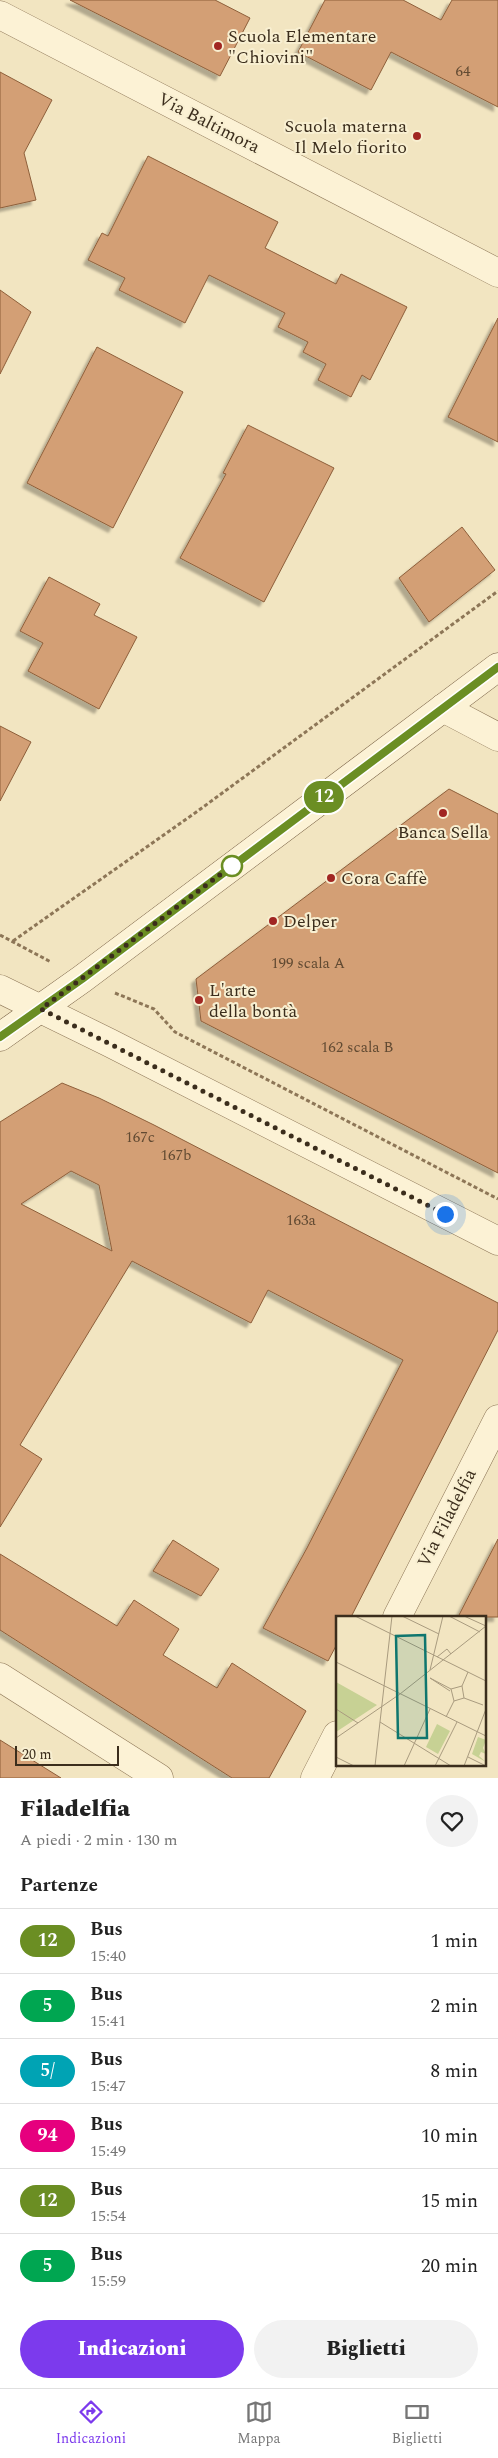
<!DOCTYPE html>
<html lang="it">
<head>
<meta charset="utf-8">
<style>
	:root { --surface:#fff; --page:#f2f2f2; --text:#222; --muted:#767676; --line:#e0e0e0; --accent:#7c3aed }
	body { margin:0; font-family:Spectral,serif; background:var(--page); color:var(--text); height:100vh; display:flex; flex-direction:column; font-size:19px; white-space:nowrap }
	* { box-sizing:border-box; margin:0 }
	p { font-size:16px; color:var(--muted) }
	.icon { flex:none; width:28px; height:28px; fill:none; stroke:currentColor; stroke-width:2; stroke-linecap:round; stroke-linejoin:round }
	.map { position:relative; height:1778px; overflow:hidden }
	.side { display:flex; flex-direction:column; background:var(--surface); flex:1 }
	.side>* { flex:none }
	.badge { padding:0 10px; border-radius:16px; font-size:18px; line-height:32px }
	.scale { position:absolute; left:15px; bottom:12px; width:104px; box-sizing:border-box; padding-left:5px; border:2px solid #3b2d1c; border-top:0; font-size:14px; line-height:18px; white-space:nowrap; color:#3b2d1c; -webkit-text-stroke:4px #f8efd1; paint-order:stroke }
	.you { position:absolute; width:25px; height:25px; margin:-12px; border:4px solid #fff; border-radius:50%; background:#1a73e8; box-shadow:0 0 0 8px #1a73e833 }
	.map>.badge { position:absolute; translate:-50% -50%; box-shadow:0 0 0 2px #fff }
	h2 { padding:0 20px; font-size:19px; line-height:45px }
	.round { display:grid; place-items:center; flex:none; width:52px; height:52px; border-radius:26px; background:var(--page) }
	.overview { display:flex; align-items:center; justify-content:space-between; height:85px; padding:0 20px }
	h1 { font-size:24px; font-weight:800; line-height:38px }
	.cta { display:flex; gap:10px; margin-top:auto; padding:10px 20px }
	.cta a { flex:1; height:58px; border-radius:30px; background:var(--accent); color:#fff; font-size:20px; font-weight:800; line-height:58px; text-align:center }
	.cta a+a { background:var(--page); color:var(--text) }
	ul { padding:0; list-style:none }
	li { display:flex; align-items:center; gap:15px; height:65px; padding:0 20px; border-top:1px solid var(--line) }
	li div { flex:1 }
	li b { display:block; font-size:19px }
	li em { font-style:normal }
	li .badge { min-width:55px; font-weight:700; text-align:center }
	.tab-bar { display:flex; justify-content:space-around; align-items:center; height:70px; border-top:1px solid var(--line); background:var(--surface); font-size:14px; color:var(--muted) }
	.tab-bar a { display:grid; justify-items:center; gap:2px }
	.tab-bar .selected { color:var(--accent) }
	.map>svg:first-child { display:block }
</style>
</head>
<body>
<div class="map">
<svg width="498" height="1778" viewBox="0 0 498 1778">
	<defs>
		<filter id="shadow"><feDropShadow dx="-4.5" dy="4.5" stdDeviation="1" flood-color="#0004"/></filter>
	</defs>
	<rect width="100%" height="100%" fill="#f2e5c1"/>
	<g fill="#d39f74" stroke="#8e5f3b" fill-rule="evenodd" filter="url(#shadow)">
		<path d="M70 0H215L250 18 220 76Z"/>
		<path d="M325 0H403L441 20 452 0H498V107L391 52 371 90 298 52Z"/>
		<path d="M0 72 52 100 24 153 36 200 0 208Z"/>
		<path d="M148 156 278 222 265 248 336 284 341 274 407 307 370 380 362 375 351 397 318 380 326 364 303 352 308 342 278 327 285 313 209 275 185 323 119 290 125 278 88 260 102 233 108 236Z"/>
		<path d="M0 290 31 312 0 374Z"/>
		<path d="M498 318V442L448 417Z"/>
		<path d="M97 347 183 392 113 528 27 483Z"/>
		<path d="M248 425 334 468 264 602 180 558 226 474 223 473Z"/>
		<path d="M462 527 495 570 429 622 399 578Z"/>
		<path d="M49 577 100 604 94 615 137 637 99 709 28 671 43 643 20 631Z"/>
		<path d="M0 726 31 742 0 801Z"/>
		<path d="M449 789 498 814V1173L201 1021 196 979Z"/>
		<path d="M62 1083 99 1098 154 1125 498 1303V1330L351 1617H337V1644L328 1661 263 1628 307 1548 403 1360 268 1290 251 1323 132 1261 20 1445 42 1459 0 1527V1122ZM71 1171 99 1185 112 1251 21 1204Z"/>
		<path d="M498 1539V1617H458Z"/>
		<path d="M173 1540 219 1569 201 1596 153 1571Z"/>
		<path d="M0 1554 117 1626 134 1600 179 1629 163 1655 217 1688 232 1663 306 1711 269 1778H232L0 1630Z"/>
		<path d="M0 1740 61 1778H0Z"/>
	</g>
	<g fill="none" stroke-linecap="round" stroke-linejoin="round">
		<g stroke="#8d7657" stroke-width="29">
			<g id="minor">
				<path d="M0 15 498 273"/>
				<path d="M443 708 498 737"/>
				<path d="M0 989 110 1043 498 1241"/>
				<path d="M397 1617 498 1419"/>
				<path d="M0 1677 159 1778"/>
				<path d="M315 1778 337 1735"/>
			</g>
		</g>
		<g stroke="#6f563a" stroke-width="29">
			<path id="secondary" d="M0 1037 82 979 498 667"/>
		</g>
		<g stroke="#8d7657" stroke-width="3" stroke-dasharray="4 2.5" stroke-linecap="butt">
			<path d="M0 935 51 962"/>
			<path d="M13 941 195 813 498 591"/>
			<path d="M115 993 154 1009 175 1032 498 1199"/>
		</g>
		<use href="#minor" stroke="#fcf2d5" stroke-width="28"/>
		<use href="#secondary" stroke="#fcf2d5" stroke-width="28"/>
	</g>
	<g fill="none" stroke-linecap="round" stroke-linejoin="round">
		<g stroke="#fff" stroke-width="11">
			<path id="line" d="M0 1037 82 979 498 667"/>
		</g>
		<use href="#line" stroke="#6b8e23" stroke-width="8"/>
		<path stroke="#3b2d1c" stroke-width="5" stroke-dasharray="0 9" d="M232 866 233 865 41 1009 445 1214"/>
	</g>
	<g fill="#a12622" stroke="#f8efd1" stroke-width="2">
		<circle cx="218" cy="46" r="5"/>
		<circle cx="417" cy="136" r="5"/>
		<circle cx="443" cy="813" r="5"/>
		<circle cx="331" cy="878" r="5"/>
		<circle cx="273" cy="921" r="5"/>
		<circle cx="199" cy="1000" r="5"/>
	</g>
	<circle fill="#fff" stroke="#6b8e23" stroke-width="2.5" cx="232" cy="866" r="10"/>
	<g text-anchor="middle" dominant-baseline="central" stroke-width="4" stroke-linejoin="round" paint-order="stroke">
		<g font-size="15" fill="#614a32">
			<text x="463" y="71">64</text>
			<text x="308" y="963">199 scala A</text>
			<text x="357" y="1047">162 scala B</text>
			<text x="140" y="1137">167c</text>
			<text x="176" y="1155">167b</text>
			<text x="301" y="1220">163a</text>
		</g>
		<g font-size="18" fill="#3b2d1c" stroke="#f8efd1" text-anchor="start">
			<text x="228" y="36">Scuola Elementare<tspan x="228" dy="21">"Chiovini"</tspan></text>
			<text x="407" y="126" text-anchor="end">Scuola materna<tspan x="407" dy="21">Il Melo fiorito</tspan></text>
			<text x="443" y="832" text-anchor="middle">Banca Sella</text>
			<text x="341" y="878">Cora Caffè</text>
			<text x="283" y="921">Delper</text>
			<text x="209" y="990">L'arte<tspan x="209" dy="21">della bontà</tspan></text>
		</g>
		<g font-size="18" fill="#3b2d1c" stroke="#f8efd1">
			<text transform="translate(209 123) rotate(27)">Via Baltimora</text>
			<text transform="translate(447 1518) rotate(-63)">Via Filadelfia</text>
		</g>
	</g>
	<g transform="translate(336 1616)">
		<rect width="150" height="150" fill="#f2e5c1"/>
		<path d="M0 66 41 89 0 116ZM101 108 114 115 102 138 90 131ZM142 121 150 124 147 132 150 138 145 136 143 140 150 146 136 138Z" fill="#c7d194"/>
		<path fill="none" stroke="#a99b7f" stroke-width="1" d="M19 0 150 65M66 0 103 18M113 0 144 16M128 0 150 10M101 41 111 33 115 38M0 46 150 120M94 54 107 0M94 62 115 73 126 70 128 82 118 85 115 73M94 62 114 75M126 70 132 56M128 82 147 89M0 93 22 107M110 101 118 85M44 106 115 150M0 122 64 78 150 10M0 141 18 150M132 141 150 150M39 150 56 0M68 150 94 93M99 150 121 106M128 150 150 93"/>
		<path fill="#0f766e" fill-opacity="0.15" stroke="#0f766e" stroke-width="2.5" d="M89 19 91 122H62L60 20Z"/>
		<rect width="150" height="150" fill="none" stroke="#3b2d1c" stroke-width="2.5"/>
	</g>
</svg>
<div class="scale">20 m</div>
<div class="you" style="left:445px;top:1214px"></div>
<b class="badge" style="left:324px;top:797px;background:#6b8e23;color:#fff">12</b>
</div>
<section class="side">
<div class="overview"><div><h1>Filadelfia</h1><p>A piedi · 2 min · 130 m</p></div><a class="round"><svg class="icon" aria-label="heart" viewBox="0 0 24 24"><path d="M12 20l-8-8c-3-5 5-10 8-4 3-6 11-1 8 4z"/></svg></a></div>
<h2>Partenze</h2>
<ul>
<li><span class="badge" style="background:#6b8e23;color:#fff">12</span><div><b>Bus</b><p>15:40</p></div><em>1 min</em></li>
<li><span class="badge" style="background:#00a651;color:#fff">5</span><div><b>Bus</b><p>15:41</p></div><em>2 min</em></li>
<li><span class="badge" style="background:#00a3b4;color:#fff">5/</span><div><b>Bus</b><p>15:47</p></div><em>8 min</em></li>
<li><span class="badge" style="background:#e6007e;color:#fff">94</span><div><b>Bus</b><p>15:49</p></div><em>10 min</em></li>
<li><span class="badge" style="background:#6b8e23;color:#fff">12</span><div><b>Bus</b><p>15:54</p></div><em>15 min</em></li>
<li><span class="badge" style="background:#00a651;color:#fff">5</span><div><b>Bus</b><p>15:59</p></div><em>20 min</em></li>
</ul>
<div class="cta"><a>Indicazioni</a><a>Biglietti</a></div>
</section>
<nav class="tab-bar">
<a class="selected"><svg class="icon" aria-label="directions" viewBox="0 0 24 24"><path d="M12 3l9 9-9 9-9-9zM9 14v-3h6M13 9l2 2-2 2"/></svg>Indicazioni</a>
<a><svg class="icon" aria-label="map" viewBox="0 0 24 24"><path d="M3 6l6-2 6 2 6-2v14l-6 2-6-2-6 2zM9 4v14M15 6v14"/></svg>Mappa</a>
<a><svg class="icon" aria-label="tickets" viewBox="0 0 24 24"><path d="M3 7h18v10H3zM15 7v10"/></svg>Biglietti</a>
</nav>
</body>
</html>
